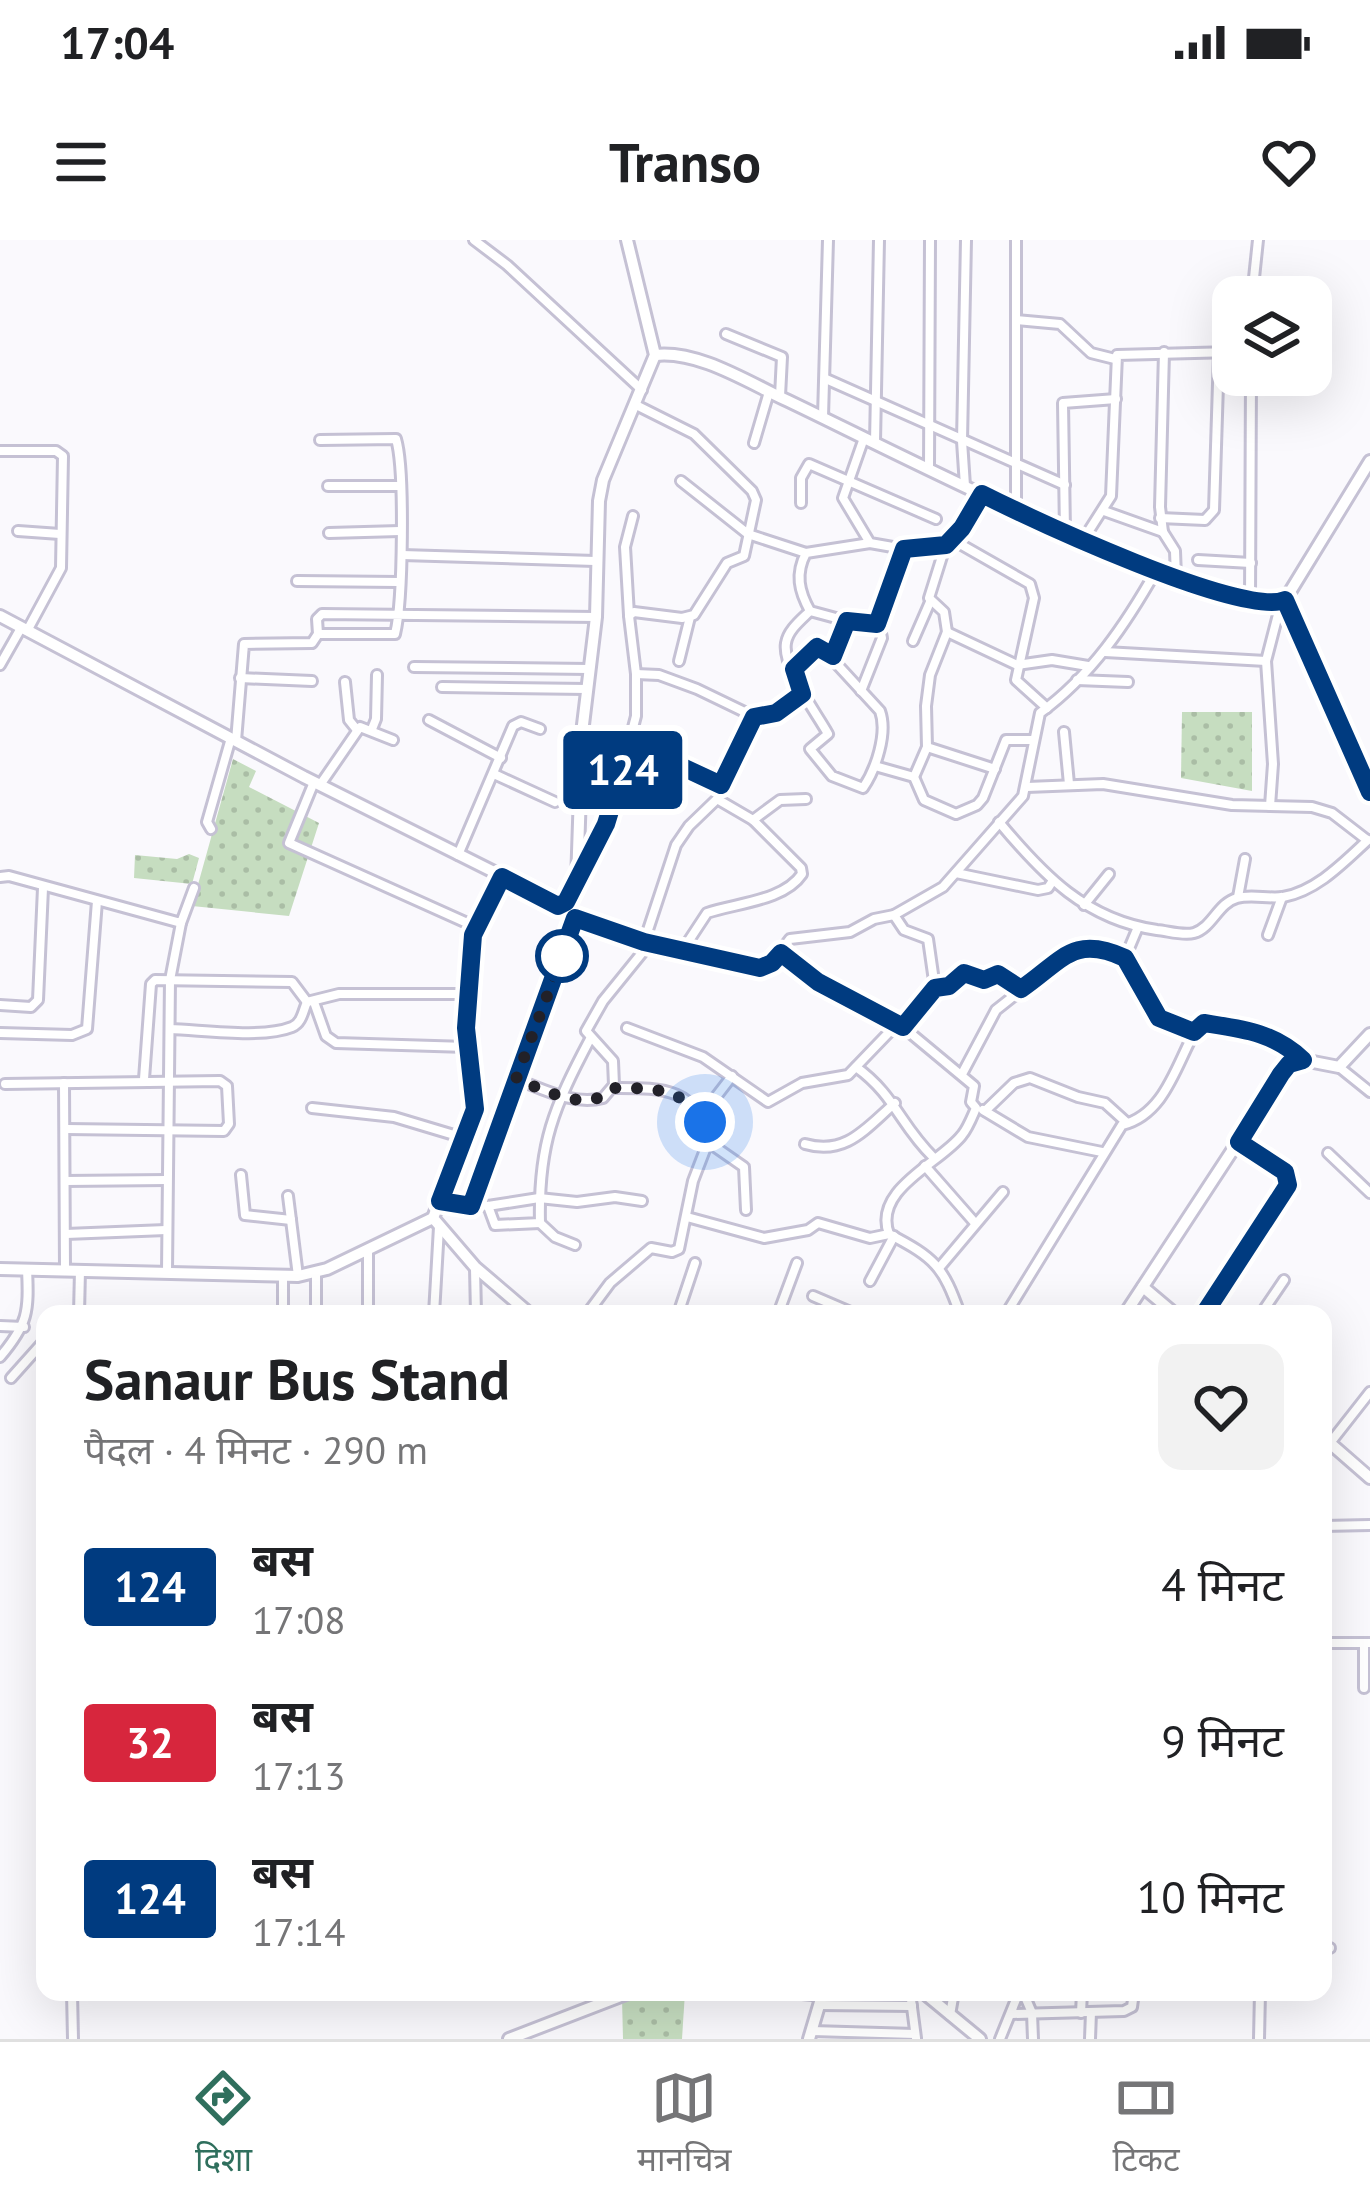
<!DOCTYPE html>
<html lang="hi">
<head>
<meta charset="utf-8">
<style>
	:root { --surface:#fff; --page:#f2f2f2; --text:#202124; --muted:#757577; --line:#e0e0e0; --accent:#2f6f5d }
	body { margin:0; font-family:"PT Sans","Noto Sans Devanagari",sans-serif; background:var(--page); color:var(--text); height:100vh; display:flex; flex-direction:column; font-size:45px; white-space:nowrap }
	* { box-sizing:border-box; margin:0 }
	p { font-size:39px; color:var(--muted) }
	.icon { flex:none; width:66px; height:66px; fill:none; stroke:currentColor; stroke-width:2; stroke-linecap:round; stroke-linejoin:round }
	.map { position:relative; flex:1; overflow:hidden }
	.details { position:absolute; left:36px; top:1065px; width:1296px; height:696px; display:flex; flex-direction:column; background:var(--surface); border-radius:24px; box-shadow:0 12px 48px #0002 }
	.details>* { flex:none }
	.badge { padding:0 24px; border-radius:9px; font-size:42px; line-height:78px }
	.buttons { position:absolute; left:1212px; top:36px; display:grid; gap:24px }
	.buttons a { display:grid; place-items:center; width:120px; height:120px; border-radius:24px; background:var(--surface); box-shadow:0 12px 48px #0002; font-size:60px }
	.you { position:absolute; width:60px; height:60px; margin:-30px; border:9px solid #fff; border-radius:50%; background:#1a73e8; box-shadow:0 0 0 18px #1a73e833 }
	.map>.badge { position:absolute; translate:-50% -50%; box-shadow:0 0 0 6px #fff }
	.round { display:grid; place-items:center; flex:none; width:126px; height:126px; border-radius:24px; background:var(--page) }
	.headline { display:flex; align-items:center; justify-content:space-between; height:204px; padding:0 48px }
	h1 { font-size:57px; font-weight:700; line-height:90px }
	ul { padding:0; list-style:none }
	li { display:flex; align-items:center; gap:36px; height:156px; padding:0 48px }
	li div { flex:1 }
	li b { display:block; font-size:45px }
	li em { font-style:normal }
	li .badge { min-width:132px; font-weight:700; text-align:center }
	.status { display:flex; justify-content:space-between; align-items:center; height:84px; padding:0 60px; background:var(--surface); direction:ltr }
	.status svg { height:33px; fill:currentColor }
	header { display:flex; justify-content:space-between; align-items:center; height:156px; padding:0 48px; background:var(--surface); font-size:54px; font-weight:700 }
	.tabs { display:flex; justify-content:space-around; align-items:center; height:168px; border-top:3px solid var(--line); background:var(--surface); font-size:33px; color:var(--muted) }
	.tabs a { display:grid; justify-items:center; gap:6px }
	.tabs .current { color:var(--accent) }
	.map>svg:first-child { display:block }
</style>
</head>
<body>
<div class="status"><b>17:04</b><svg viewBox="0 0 49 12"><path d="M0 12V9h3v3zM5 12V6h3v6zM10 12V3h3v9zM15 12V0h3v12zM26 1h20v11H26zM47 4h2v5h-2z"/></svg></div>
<header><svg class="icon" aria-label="menu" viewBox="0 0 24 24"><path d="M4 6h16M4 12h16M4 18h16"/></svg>Transo<svg class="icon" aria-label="heart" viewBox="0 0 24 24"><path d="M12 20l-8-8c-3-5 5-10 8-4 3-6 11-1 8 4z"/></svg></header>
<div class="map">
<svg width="1370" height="1799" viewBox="0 0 1370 1799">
	<defs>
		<pattern id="grass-dots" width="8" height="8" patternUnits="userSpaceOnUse" patternTransform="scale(3)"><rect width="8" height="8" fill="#c6ddc0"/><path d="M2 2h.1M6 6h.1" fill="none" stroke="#aabda5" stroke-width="1.8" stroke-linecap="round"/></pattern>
	</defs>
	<rect width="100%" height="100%" fill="#faf9fd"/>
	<g fill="url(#grass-dots)">
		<path d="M1182 472H1252V551L1181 538Z"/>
		<path d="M233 519 256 531 249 547 319 583 289 676 192 666Z"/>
		<path d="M189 614 199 618 192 644 134 638 135 615 177 619Z"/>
		<path d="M641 1752H685L682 1799H623L622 1758Z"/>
	</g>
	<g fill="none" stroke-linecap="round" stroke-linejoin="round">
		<g stroke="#c5c1d4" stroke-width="14">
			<g id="minor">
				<path d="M474 0 507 25 642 150"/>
				<path d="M1252 57 1258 0"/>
				<path d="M1016 80 1060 84 1091 113 1115 119"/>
				<path d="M726 94 782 117 780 156"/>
				<path d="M826 139 1065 245"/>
				<path d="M823 177 828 0"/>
				<path d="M864 198 843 258 870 303 904 309 946 305 962 288 982 254"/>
				<path d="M320 200 396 199C405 229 403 362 395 394H318L317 379 322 374 596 377"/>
				<path d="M875 202 879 0"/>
				<path d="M754 203 769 152"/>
				<path d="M0 211H56L63 216 61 328 27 391"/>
				<path d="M929 229 930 0"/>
				<path d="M681 241 748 294 806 313"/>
				<path d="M328 246H399"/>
				<path d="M965 246 962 201 966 0"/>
				<path d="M801 263V238L809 224 936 279"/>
				<path d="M1016 270V0"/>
				<path d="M1104 271 1163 292 1175 311 1176 337"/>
				<path d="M1160 278 1205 280 1214 270 1219 112"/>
				<path d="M18 291 60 294"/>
				<path d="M1065 292 1063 163 1116 159"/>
				<path d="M1163 292 1160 267 1164 112"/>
				<path d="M329 293 400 291"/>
				<path d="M953 300 1030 344 1034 358 1016 440 1047 468"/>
				<path d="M1083 300 1111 256 1117 115 1233 112"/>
				<path d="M870 303 806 313C795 334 799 351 810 371L847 381 877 384"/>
				<path d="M402 315 595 321"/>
				<path d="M1198 320 1251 323"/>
				<path d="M297 341 399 342"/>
				<path d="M1250 360 1251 135"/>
				<path d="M629 375 625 307 633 276"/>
				<path d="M947 392 1017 425 1052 420 1088 426"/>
				<path d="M913 401 930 362"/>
				<path d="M1105 412 1266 421"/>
				<path d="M833 416 847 381"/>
				<path d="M679 421 690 377"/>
				<path d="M0 425 21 388"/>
				<path d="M414 427 589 429"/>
				<path d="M794 429 812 409 822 408 880 471C888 493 876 529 863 548L832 536 810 509 828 494C816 472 782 428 786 403 788 390 801 380 810 371"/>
				<path d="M636 434 659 435 697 449 755 477 776 473 802 454"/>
				<path d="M240 438 312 441"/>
				<path d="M1077 440 1128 442"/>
				<path d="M345 442 349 480 357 490"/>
				<path d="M442 447 587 449"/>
				<path d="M861 451 882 398 878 379 904 309"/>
				<path d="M429 480 501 518"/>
				<path d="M372 489 376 479 377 435"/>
				<path d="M1064 492 1069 544"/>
				<path d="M236 501 244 404 312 403 318 394"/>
				<path d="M631 503 721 545"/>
				<path d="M927 507 995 529"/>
				<path d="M875 526 914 537 924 560 956 574 977 565 983 558 1006 500H1032"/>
				<path d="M494 534 555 562"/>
				<path d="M914 537 927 507 926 466 930 435 947 392 944 372 929 358 945 307"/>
				<path d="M314 542 289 603 476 687"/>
				<path d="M320 545 360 487 393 500"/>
				<path d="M1027 547 1103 544 1232 565 1312 567 1332 573 1367 600"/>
				<path d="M615 556 636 476V434L629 376 634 372 682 378 694 375 727 323 744 316 756 260 752 251 694 194 636 165"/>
				<path d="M1270 566 1273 524 1266 421 1281 363"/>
				<path d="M753 580 780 560 806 559"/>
				<path d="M999 582C1043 635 1086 680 1157 690 1168 691 1183 696 1194 693 1212 688 1218 663 1237 658 1251 654 1268 659 1283 657 1317 651 1344 622 1368 600"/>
				<path d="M211 589 207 582 231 498"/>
				<path d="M458 615 513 486 521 482 540 489"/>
				<path d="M956 633 1038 650 1048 648 1052 642"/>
				<path d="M0 637 9 636 181 683 194 648"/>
				<path d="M578 641 615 556 581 554"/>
				<path d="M1238 657 1245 619"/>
				<path d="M1084 665 1109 634"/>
				<path d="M562 666C592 697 713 718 759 728L772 723 790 699 850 692 874 679 894 675 943 647 1023 556 1040 473C1091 436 1126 384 1157 329"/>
				<path d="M894 675 904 690 928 699 935 748 903 787"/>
				<path d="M1138 687 1125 718 1159 777 1194 792"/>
				<path d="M1268 695 1282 657"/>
				<path d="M644 702 676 605 689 586 717 559 755 477"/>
				<path d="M684 708 707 673C736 663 784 661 802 634L801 628 753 580 717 559"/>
				<path d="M781 713 818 742 903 787 974 846 971 862 976 868C972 877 968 888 962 895 942 922 872 949 889 994"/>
				<path d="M935 748 949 746 964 733 984 740 998 734 1021 749"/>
				<path d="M314 762 326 796 336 803 467 807"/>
				<path d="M0 765 31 767 38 760 43 648"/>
				<path d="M627 788 703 817 768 862 802 843 848 835 897 784"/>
				<path d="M170 789C203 790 262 799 292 787 302 783 303 771 307 762"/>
				<path d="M0 793 72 795 87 789 97 661"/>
				<path d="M856 827C895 855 900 885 933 917"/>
				<path d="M1339 827 1370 852"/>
				<path d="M962 834 996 770 1072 710 1097 707 1125 718"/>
				<path d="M144 839 151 744 155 740 292 742 307 762 339 754H469"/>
				<path d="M516 839C543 849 574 866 603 858L614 845 613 821 586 791 603 761 650 703"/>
				<path d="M64 843 65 1030"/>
				<path d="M5 844 220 841 227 846 229 884 224 891 66 889"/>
				<path d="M613 848C660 848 699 846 708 902L744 927 746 970"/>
				<path d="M312 868 394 877 464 898"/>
				<path d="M983 870 1028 897 1102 912"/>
				<path d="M985 871 1014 843 1030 838 1078 857 1105 863 1126 882"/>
				<path d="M702 875 732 836"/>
				<path d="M805 904C846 916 866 888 895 863"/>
				<path d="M1328 913 1370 953"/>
				<path d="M925 926 975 983"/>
				<path d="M241 935 245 975 291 980"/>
				<path d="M65 941 167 940"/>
				<path d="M288 956 298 1036"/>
				<path d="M440 961 488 966 539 958 577 962 615 957 642 961"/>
				<path d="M471 966 575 678"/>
				<path d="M488 966 495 985 540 983C538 904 554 867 590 799"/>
				<path d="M687 977 764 998 808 990 818 983 870 998 889 994C935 1018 943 1026 960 1074"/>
				<path d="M540 983 555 997 575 1005"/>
				<path d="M66 994 166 990"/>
				<path d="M368 1010V1074"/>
				<path d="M475 1028 476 1074"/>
				<path d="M939 1028 1003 952"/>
				<path d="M167 1031 170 740 181 683"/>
				<path d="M316 1033V1074"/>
				<path d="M870 1041 894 996"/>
				<path d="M813 1056 855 1074"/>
				<path d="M79 1074 80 1030"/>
				<path d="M283 1074V1036"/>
				<path d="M434 1074 439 987"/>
				<path d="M587 1074 610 1043 651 1008 672 1012 679 1009 693 941 708 902"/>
				<path d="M678 1074 695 1023"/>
				<path d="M778 1074 797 1023"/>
				<path d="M1006 1074 1122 885C1167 874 1177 820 1199 784 1239 783 1274 793 1303 820"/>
				<path d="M1205 1074 1289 939 1285 932 1239 902"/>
				<path d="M1261 1074 1284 1040"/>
				<path d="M0 1086 24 1087"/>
				<path d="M0 1117C28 1084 29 1072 27 1029"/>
				<path d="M11 1138 45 1100"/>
				<path d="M1330 1203 1370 1152"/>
				<path d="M1323 1286 1370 1285"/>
				<path d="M1323 1403H1370"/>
				<path d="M1364 1448V1403"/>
				<path d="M1323 1707 1330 1708"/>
				<path d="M72 1752 73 1799"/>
				<path d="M781 1752 823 1756"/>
				<path d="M910 1752 916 1798"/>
				<path d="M1023 1752 1032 1773 1033 1799"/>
				<path d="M820 1765 912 1766"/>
				<path d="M1081 1773 1082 1752"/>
				<path d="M1012 1774 1124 1771 1132 1767 1134 1752"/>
				<path d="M950 1775 954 1752"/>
				<path d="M812 1791 915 1794"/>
				<path d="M1000 1799 1019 1752"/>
				<path d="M1090 1799 1091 1772"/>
				<path d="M1259 1799 1260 1752"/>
			</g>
		</g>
		<g stroke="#c5c1d4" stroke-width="16">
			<g id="tertiary">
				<path d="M655 115C697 110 746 141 784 159 860 194 1225 385 1285 360"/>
				<path d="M1285 360 1370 552"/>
				<path d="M1285 360 1370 221"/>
				<path d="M0 376 304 537 562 666 577 642 582 493 596 377 599 261 603 240 655 115 627 0"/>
				<path d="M502 637 472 702 466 788 475 869 433 978 475 1027 530 1074"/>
				<path d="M0 1029 298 1036 327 1029 433 978"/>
				<path d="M1143 1047 1175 1074"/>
				<path d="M1125 1074 1289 824 1303 820 1339 827 1370 794"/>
				<path d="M1323 1197 1370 1238"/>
				<path d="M923 1752 980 1799"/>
				<path d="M509 1799 631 1752"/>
				<path d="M809 1799 823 1752"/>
			</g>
		</g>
		<use href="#minor" stroke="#fff" stroke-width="8"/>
		<use href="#tertiary" stroke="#fff" stroke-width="10"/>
	</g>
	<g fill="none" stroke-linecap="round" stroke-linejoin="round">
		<g stroke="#fff" stroke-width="27">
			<path id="line" d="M1204 1074 1288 945 1285 932 1239 902 1281 834 1289 824 1303 820C1273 792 1243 789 1204 783L1194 792 1159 778 1125 718C1073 694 1062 721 1021 749L998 734 984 740 964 733 949 746 935 748 903 787 818 742 781 713 772 723 760 728 644 702 575 678 471 966 440 961 475 869 466 788 473 695 502 637 558 666 566 662 606 584 631 503 721 545 754 477 776 473 802 454 794 429 817 407 833 416 847 381 877 384 904 309 946 305 962 288 982 254C1030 278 1242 378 1285 360L1370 552"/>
		</g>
		<use href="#line" stroke="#003b80" stroke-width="18"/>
		<path stroke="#222128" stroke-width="12" stroke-dasharray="0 21.6" d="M562 716 516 839C546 850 587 875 613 848 649 848 684 847 705 882"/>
	</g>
	<circle fill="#fff" stroke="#003b80" stroke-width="6" cx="562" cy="716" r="24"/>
</svg>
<div class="buttons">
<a><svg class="icon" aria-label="layers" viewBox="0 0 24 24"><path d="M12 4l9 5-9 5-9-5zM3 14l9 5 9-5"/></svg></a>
</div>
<div class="you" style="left:705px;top:882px"></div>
<b class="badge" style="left:623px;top:530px;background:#003b80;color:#fff">124</b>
<section class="details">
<div class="headline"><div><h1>Sanaur Bus Stand</h1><p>पैदल · 4 मिनट · 290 m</p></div><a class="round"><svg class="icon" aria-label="heart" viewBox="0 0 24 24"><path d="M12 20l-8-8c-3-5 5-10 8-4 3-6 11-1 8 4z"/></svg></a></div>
<ul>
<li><span class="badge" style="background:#003b80;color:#fff">124</span><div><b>बस</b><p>17:08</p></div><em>4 मिनट</em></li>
<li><span class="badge" style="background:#d7263d;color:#fff">32</span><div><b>बस</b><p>17:13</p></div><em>9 मिनट</em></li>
<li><span class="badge" style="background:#003b80;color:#fff">124</span><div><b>बस</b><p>17:14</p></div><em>10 मिनट</em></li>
</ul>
</section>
</div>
<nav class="tabs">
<a class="current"><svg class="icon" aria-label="directions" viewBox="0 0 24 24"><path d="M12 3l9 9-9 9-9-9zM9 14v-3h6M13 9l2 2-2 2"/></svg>दिशा</a>
<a><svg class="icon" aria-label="map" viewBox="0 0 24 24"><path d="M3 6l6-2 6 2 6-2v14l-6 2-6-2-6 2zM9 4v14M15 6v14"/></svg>मानचित्र</a>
<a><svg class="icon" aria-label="tickets" viewBox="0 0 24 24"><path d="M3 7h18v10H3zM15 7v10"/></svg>टिकट</a>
</nav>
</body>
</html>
